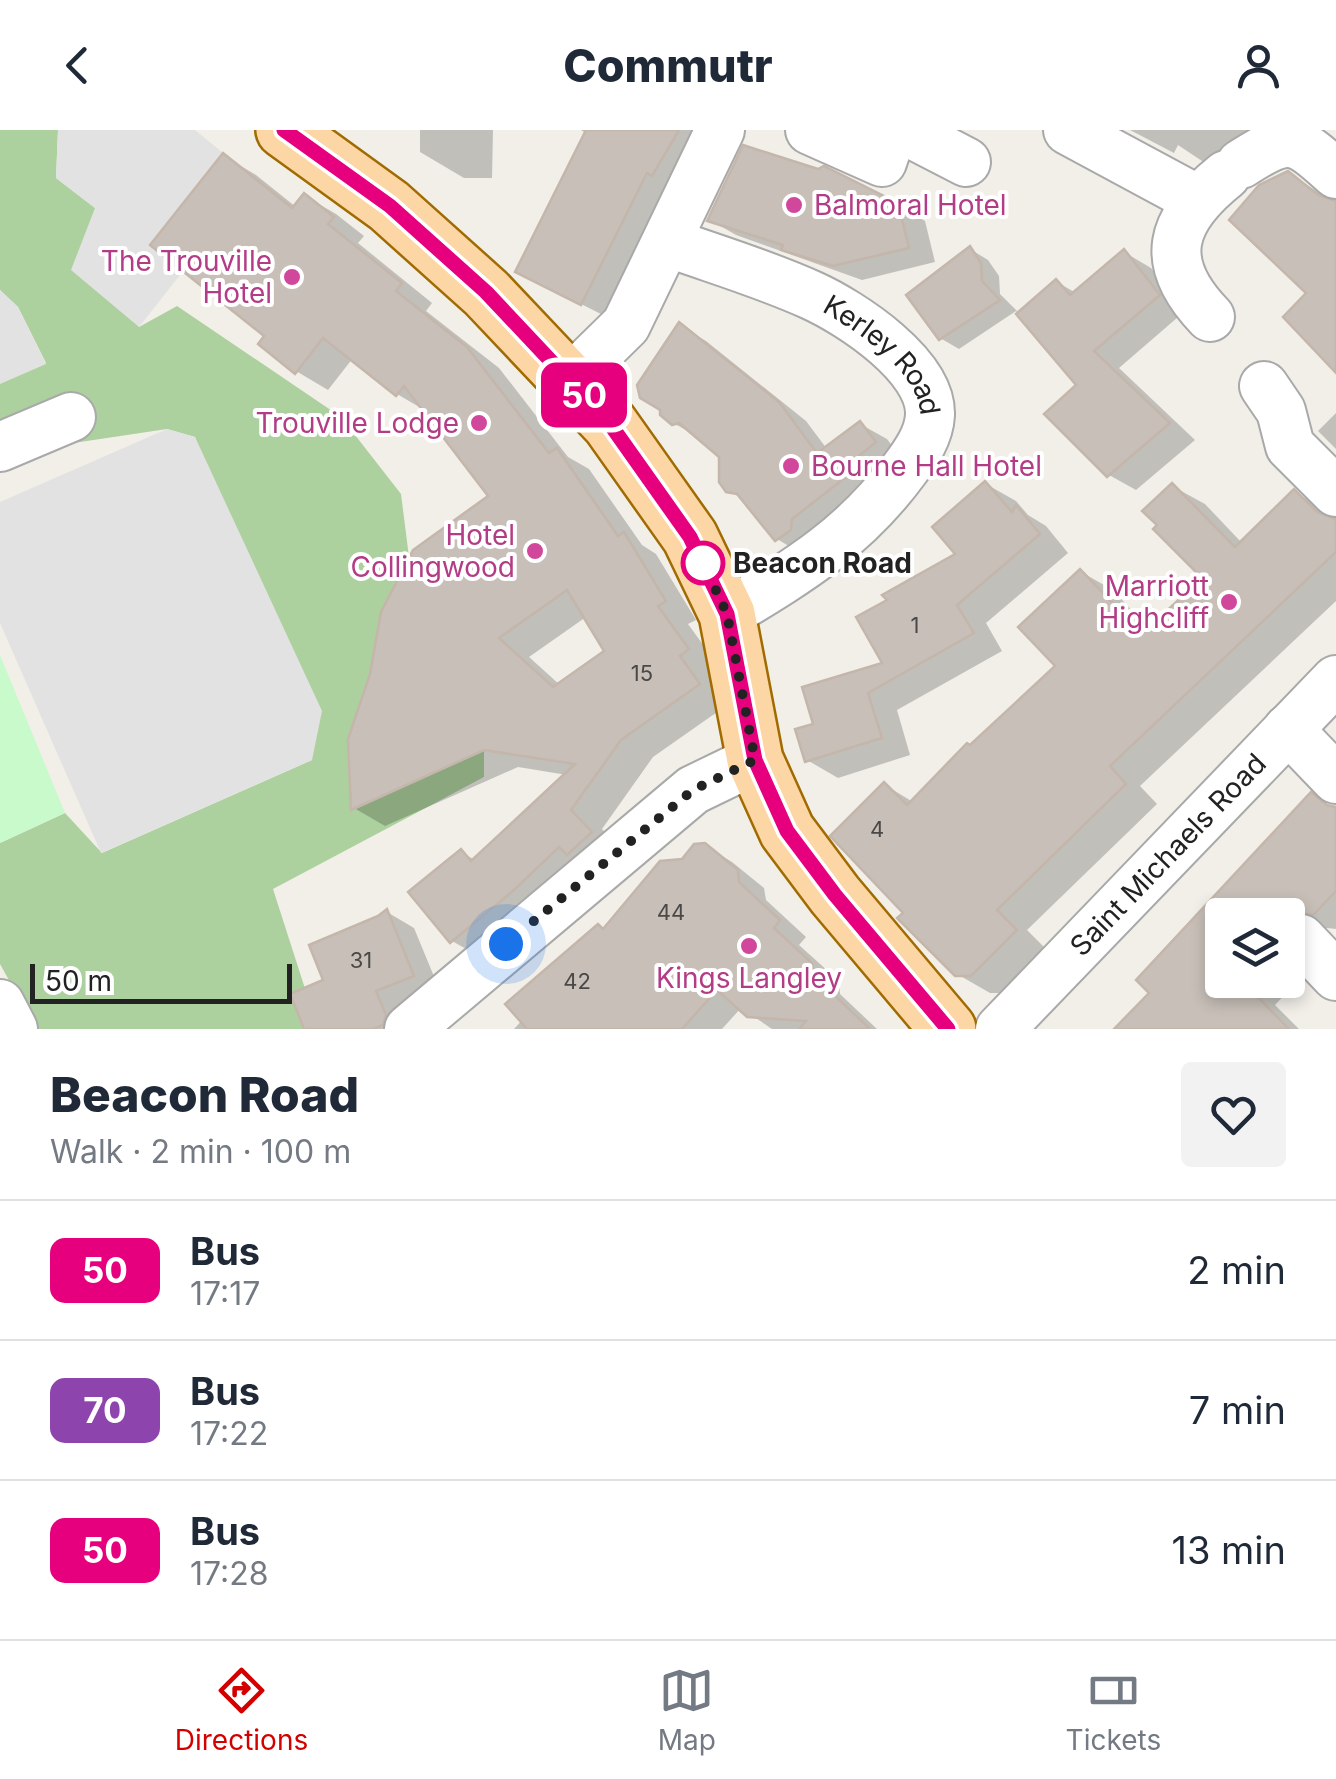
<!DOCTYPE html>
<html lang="en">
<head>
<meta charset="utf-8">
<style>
	:root { --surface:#fff; --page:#f2f2f3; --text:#1f2937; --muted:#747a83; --line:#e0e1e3; --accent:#d40000 }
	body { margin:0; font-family:Inter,sans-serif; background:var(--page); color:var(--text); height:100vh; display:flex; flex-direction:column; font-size:38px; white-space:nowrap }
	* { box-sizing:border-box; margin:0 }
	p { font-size:32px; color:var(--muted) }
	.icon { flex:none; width:55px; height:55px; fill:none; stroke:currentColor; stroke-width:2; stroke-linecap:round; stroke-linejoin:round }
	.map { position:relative; height:899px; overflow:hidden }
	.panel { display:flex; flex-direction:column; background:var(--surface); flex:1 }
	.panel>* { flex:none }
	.badge { padding:0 20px; border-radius:15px; font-size:35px; line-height:65px }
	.tools { position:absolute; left:1205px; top:768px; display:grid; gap:20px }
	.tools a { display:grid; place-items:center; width:100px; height:100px; border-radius:10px; background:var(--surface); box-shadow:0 5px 15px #0003; font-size:50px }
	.scale { position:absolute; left:30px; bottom:25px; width:262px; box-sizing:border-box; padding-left:10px; border:5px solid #222; border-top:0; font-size:28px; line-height:35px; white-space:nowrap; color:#222; -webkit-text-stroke:8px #fff; paint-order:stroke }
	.you { position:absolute; width:50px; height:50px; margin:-25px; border:8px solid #fff; border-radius:50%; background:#1a73e8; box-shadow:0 0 0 15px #1a73e833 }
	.map>.badge { position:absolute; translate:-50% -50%; box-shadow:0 0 0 5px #fff }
	.round { display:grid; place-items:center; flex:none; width:105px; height:105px; border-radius:10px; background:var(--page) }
	.overview { display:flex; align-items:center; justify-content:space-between; height:170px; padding:0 50px }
	h1 { font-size:48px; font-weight:800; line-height:75px }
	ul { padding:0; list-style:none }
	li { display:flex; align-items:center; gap:30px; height:140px; padding:0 50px; border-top:2px solid var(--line) }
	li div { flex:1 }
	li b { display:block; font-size:38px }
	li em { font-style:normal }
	li .badge { min-width:110px; font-weight:700; text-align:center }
	header { display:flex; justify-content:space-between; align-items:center; height:130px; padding:0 50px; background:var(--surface); font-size:45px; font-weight:800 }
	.dock { display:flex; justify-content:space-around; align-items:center; height:140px; border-top:2px solid var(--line); background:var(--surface); font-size:28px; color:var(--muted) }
	.dock a { display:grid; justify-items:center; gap:5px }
	.dock .on { color:var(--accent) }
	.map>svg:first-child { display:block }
</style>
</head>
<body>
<header><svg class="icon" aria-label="back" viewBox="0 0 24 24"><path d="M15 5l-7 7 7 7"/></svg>Commutr<svg class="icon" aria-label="person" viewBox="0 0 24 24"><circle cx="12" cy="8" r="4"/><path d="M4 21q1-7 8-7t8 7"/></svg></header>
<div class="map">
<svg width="1336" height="899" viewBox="0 0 1336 899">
	<rect width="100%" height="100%" fill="#f2efe9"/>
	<path fill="#add19e" d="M0 0H58L56 48 95 78 139 197 177 176 341 287 401 364 409 427 381 482 370 544 348 609 351 679 484 621V647L273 759 318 899H36L0 834V713L65 683 102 723 312 630 195 307 167 299 0 324V230L46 233 18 177 0 160Z"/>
	<path fill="#c8facc" d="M0 525 65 683 0 713Z"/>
	<g fill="#e2e2e2">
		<path d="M58 0H195L223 23 151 114 183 141 139 197 71 140 95 78 56 48Z"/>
		<path d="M0 160 18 177 46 234 0 254Z"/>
		<path d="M167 299 195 307 322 581 312 630 101 723 0 493V372Z"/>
	</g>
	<g fill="#0003" fill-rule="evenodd">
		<path d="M420 0H493L492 48H464L420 22Z"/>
		<path d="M581 0H714L609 188 545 156 587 4Z"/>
		<path d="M1130 0H1269L1226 47 1178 15 1174 23Z"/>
		<path d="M224 26 256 45 296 77 305 66 336 84 364 106 358 113 432 173 426 181 499 238 568 327 589 339 642 415 656 424 696 490 688 494 720 538 710 545 730 573 653 627 602 699 623 722 484 829 452 811 461 722 475 730 567 645 518 637 385 696 354 678 492 366 426 281 397 264 353 228 328 260 296 241 267 206ZM586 487 608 521 560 555 529 527Z"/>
		<path d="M1289 44 1336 73V239L1310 163Z"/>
		<path d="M897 75 925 91 935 132 862 150 736 105 710 90Z"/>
		<path d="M970 119 988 130 999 146 1000 164 1020 184 1057 152 1076 163 1124 122 1151 138 1185 181 1119 238 1195 310 1136 360 1109 345 1080 256 1016 181 959 219 940 208Z"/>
		<path d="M680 196 706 211 806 291 827 319 860 294 887 309 901 328 804 425 777 409 746 371 728 360 721 326 701 308 673 293Z"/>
		<path d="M1336 283V319L1318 301Z"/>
		<path d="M986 354 1016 371 1028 385 1046 396 1068 423 986 493 1002 521 897 580 910 625 838 648 807 630 816 595 886 535 959 424Z"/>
		<path d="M1172 356 1205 374 1242 413 1295 362 1327 381 1336 390V471L1140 656 1157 674 1027 800 1047 820 1004 863H990L957 844 906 783 885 655 913 672 1059 536 1081 442 1113 460 1150 500 1205 448Z"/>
		<path d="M1311 666 1336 679V799L1327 798 1313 805 1307 841 1275 875 1299 899H1118L1153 863ZM1222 785H1288V850H1222Z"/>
		<path d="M705 716 732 732 764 758 766 770 806 807 799 815 839 851 840 864 877 899H772L741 878 722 899H514L605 801Z"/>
		<path d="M387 782 414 798 440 861 411 899H307L327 852Z"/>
	</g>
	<g fill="#c7bfb8" stroke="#c4b6ab" stroke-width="2.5" fill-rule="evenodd">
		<path d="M586 0H679L652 46 647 43 581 175 515 142Z"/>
		<path d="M743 15 818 39 824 36 898 73 909 118 833 136 781 120 783 115 707 91Z"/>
		<path d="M223 23 292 78 304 63 334 87 328 94 402 153 396 161 467 217 549 323 557 318 618 406 624 402 666 471 658 476 689 519 680 526 700 554 621 610 571 680 592 702 567 725 559 717 514 760 450 813 408 762 461 719 471 731 575 634 484 620 351 680 348 609 370 544 381 482 413 420 488 366 404 256 396 266 323 208 295 244 258 214 264 206 150 115ZM567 460 604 521 553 557 499 508Z"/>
		<path d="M1288 41 1318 65 1336 71V243L1283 187 1306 163 1229 90 1259 55Z"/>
		<path d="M970 116 981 133 982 151 1000 170 939 210 906 165Z"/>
		<path d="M1124 119 1160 165 1094 221 1170 293 1107 347 1044 284 1076 255 1016 184 1056 149 1070 165Z"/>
		<path d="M679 192 779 272 817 323 860 291 876 312 859 326 864 333 792 389 791 400 775 411 737 364 726 362 719 352V327L679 293 672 295 660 285V280L640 268 637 255Z"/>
		<path d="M985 351 1012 382 1016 375 1040 404 957 475 974 503 868 563 882 608 805 632 795 599 813 594 802 557 882 533 856 487 887 470 882 465 955 424 932 397Z"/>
		<path d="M1172 353 1235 417 1294 359 1317 382 1336 389V422L1110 636 1126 654 997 780 1017 800 971 846H955L897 788 903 783 830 706 884 652 907 675 967 613 970 615 1055 536 1018 497 1080 439 1142 504 1202 448 1153 399 1157 395 1142 381Z"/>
		<path d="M1311 662 1327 675 1336 677V761L1313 785 1296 782 1288 786 1222 785V850H1241L1289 899H1114L1149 863 1136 850Z"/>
		<path d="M705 713 738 740 739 752 780 790 774 798 812 833 814 846 870 899H799L806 891 747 887 717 860 682 899H527L505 874 598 794 603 799 660 731 682 729 694 714Z"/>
		<path d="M387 779 414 846 376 861 386 885 383 895 373 899H304L290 864 323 850 309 815 378 786Z"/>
	</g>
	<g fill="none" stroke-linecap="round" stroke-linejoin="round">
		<g stroke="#a9a9a9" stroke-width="52">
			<g id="minor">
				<path d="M810 0 882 32 893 0"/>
				<path d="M904 0 966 32"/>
				<path d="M1068 0 1196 69"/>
				<path d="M1241 34C1289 3 1295 6 1336 44"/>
				<path id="s1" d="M667 112C714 129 765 144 811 165 851 183 932 236 930 285 929 306 916 324 904 340 854 408 798 441 727 484"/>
				<path d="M1210 187C1157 132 1170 90 1226 45"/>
				<path d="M571 249 626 195 720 0"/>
				<path d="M1264 256 1281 281 1290 316 1336 362"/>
				<path d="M0 317 71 287"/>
				<path d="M1288 599 1336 649"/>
				<path d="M1301 809 1336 846"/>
				<path d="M0 874 13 899"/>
				<path d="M409 899 693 660 755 630"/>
				<path id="s2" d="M1000 899 1336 550"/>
			</g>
		</g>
		<g stroke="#a06b00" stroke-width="60">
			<path id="major" d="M284 0 389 76 486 163 610 294 690 407 727 484 755 630 787 701 835 765 948 899"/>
		</g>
		<use href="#minor" stroke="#fff" stroke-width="48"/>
		<use href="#major" stroke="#fcd6a4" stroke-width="55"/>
	</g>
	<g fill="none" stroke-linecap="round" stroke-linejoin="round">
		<g stroke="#fff" stroke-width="22">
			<path id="line" d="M284 0 390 76 486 162 610 294 690 407 727 484 755 630 787 701 835 765 948 899"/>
		</g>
		<use href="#line" stroke="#e6007e" stroke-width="15"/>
		<path stroke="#222" stroke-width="10" stroke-dasharray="0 18" d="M506 814 693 660 755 630 727 484 703 433"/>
	</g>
	<g fill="#d1479c" stroke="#fff" stroke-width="4">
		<circle cx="794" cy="75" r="10"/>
		<circle cx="292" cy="147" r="10"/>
		<circle cx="479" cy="293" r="10"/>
		<circle cx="791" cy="336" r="10"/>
		<circle cx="535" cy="421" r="10"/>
		<circle cx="1229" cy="472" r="10"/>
		<circle cx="749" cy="816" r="10"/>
	</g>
	<circle fill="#fff" stroke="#e6007e" stroke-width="5" cx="703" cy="433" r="20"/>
	<g text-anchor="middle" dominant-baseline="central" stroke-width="8" stroke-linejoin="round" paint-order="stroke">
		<g font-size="22" fill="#4b4948">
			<text x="915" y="495">1</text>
			<text x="642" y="543">15</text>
			<text x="877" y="699">4</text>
			<text x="671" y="782">44</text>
			<text x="361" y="830">31</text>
			<text x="577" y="851">42</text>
		</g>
		<g font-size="28" fill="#b23c85" stroke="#fff" text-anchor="end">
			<text x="814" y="75" text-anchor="start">Balmoral Hotel</text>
			<text x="272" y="131">The Trouville<tspan x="272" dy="32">Hotel</tspan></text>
			<text x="459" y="293">Trouville Lodge</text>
			<text x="811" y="336" text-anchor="start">Bourne Hall Hotel</text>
			<text x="515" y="405">Hotel<tspan x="515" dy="32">Collingwood</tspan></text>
			<text x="1209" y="456">Marriott<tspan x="1209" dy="32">Highcliff</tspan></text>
			<text x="749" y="848" text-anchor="middle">Kings Langley</text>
		</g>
		<g font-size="28" fill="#222" stroke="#fff">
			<text stroke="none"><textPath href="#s1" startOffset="250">Kerley Road</textPath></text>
			<text stroke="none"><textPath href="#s2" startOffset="242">Saint Michaels Road</textPath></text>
		</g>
		<g font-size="28" font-weight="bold" fill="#222" stroke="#fff" text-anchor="start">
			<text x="733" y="433">Beacon Road</text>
		</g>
	</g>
</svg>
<div class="tools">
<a><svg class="icon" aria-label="layers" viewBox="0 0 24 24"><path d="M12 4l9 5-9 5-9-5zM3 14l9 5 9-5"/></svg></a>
</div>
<div class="scale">50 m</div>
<div class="you" style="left:506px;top:814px"></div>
<b class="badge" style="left:584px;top:265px;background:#e6007e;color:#fff">50</b>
</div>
<section class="panel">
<div class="overview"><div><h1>Beacon Road</h1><p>Walk · 2 min · 100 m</p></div><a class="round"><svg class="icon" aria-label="heart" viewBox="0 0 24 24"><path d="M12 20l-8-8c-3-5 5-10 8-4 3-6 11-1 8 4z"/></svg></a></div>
<ul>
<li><span class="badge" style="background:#e6007e;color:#fff">50</span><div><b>Bus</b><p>17:17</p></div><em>2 min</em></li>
<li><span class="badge" style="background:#8e44ad;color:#fff">70</span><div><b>Bus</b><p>17:22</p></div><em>7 min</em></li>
<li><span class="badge" style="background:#e6007e;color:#fff">50</span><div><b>Bus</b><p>17:28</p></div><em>13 min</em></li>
</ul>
</section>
<nav class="dock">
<a class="on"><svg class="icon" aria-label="directions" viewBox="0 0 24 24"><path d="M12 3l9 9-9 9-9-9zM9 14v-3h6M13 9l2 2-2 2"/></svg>Directions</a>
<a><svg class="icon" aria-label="map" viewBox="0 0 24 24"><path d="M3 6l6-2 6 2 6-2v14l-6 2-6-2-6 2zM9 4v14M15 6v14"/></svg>Map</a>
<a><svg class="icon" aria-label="tickets" viewBox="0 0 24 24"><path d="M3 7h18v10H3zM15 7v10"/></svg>Tickets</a>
</nav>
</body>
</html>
